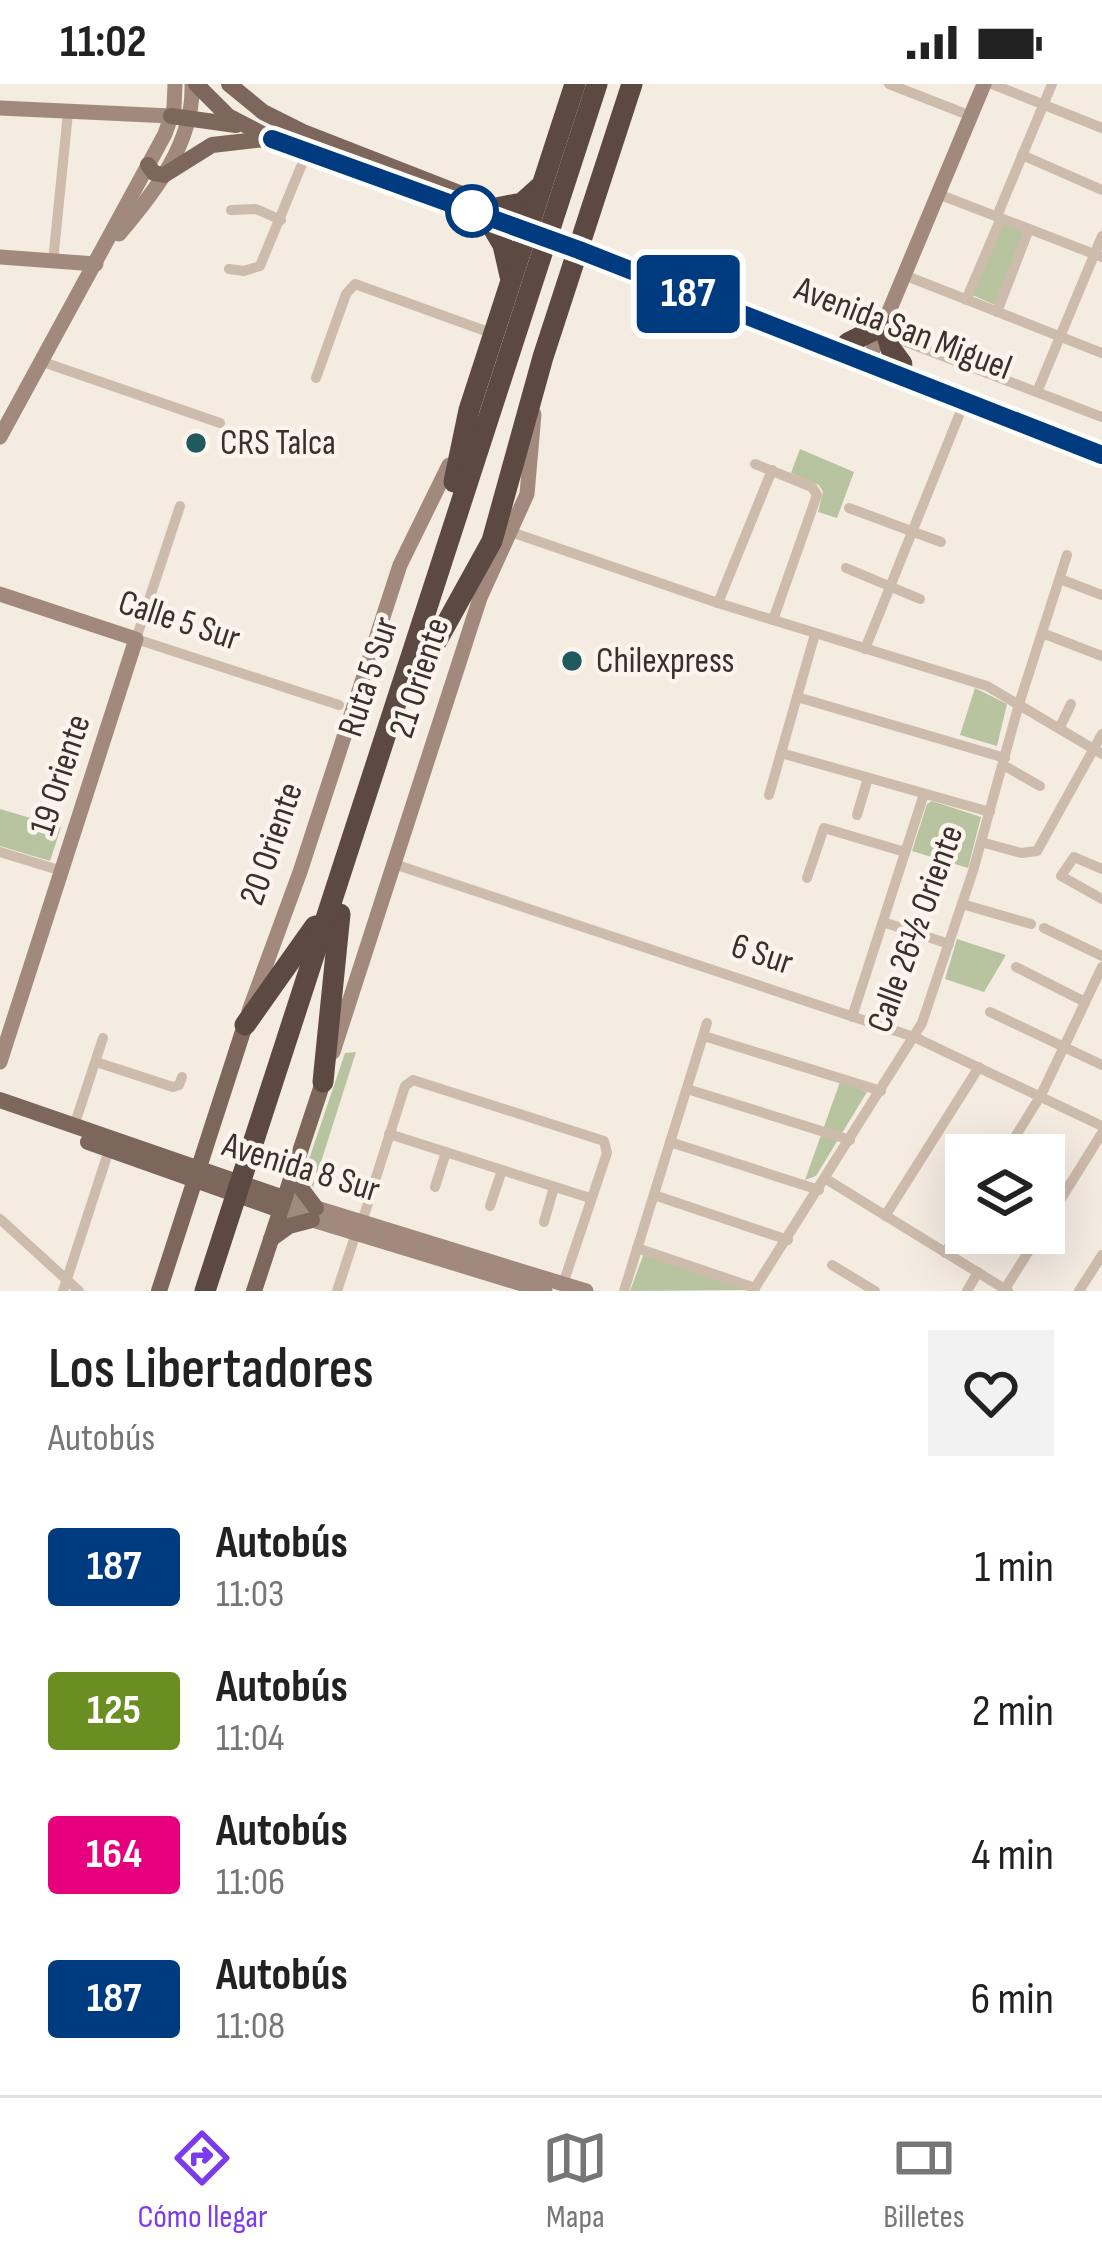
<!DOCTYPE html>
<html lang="es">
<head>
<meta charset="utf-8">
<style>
	:root { --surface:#fff; --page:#f2f2f2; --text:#222; --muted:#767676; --line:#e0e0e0; --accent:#7c3aed }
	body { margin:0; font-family:"Sofia Sans Condensed",sans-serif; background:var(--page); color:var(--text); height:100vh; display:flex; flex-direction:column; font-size:45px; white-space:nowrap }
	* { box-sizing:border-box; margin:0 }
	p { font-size:39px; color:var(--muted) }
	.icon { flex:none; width:66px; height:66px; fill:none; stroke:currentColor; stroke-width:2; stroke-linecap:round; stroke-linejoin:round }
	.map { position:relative; height:1207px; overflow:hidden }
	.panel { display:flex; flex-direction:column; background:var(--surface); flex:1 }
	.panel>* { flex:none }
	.badge { padding:0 24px; border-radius:9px; font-size:42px; line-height:78px }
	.tools { position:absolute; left:945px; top:1050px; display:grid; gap:24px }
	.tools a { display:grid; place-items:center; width:120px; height:120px; border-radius:0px; background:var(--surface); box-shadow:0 12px 48px #0002; font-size:60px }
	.map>.badge { position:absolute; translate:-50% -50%; box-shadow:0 0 0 6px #fff }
	.round { display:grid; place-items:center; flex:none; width:126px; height:126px; border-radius:0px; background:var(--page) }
	.summary { display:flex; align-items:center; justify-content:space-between; height:204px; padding:0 48px }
	h1 { font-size:57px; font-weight:600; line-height:90px }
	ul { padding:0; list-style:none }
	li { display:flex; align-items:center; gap:36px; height:144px; padding:0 48px }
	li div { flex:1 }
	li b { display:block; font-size:45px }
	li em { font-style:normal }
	li .badge { min-width:132px; font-weight:700; text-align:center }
	.status { display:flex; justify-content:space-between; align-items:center; height:84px; padding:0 60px; background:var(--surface); direction:ltr }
	.status svg { height:33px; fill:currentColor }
	.menu { display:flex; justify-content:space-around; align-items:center; height:168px; border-top:3px solid var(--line); background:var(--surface); font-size:33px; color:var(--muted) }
	.menu a { display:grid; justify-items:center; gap:6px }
	.menu .selected { color:var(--accent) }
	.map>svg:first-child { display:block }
</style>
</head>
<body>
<div class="status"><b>11:02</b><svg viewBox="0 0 49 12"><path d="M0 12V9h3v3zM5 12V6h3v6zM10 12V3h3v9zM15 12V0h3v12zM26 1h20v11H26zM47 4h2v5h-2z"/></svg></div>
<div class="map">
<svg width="1102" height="1207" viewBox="0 0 1102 1207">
	<rect width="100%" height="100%" fill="#f4ebe1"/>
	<g fill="#b8c4a0">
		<path d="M1002 138 1024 146 995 221 972 211Z"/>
		<path d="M800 365 854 388 837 434 818 428 823 408 819 401 791 389Z"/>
		<path d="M975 604 1007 620 997 662 960 651Z"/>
		<path d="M932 717 981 733 968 784 912 767 927 720Z"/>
		<path d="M0 725 61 743 50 777 0 762Z"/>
		<path d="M957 855 1006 871 984 908 945 895Z"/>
		<path d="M356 968 313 1103 304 1090 345 969Z"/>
		<path d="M840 998 867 1008 816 1092 805 1096Z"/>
		<path d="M644 1169 747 1206 630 1207Z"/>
	</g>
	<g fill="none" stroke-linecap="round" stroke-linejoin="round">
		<g stroke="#cdbbac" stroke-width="10">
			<path d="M889 0 971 32"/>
			<path d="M992 0 1102 44"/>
			<path d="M1022 71 1102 106"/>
			<path d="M938 110 1102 173"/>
			<path d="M231 126 256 125 281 136"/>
			<path d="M997 132 1052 0"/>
			<path d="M53 177 68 29"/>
			<path d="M229 185 244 187 260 182 307 68"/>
			<path d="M904 191 1102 269"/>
			<path d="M966 216 1001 134"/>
			<path d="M997 228 1029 145"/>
			<path d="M901 256 1102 333"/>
			<path d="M43 278 220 339"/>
			<path d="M316 294 346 210 355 200 494 250"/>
			<path d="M1037 308 1102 152"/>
			<path d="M755 380 812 403 817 411 773 536"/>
			<path d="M180 422 136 555 339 621"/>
			<path d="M849 424 941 458"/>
			<path d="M511 448 718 519 987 602 1102 670"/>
			<path d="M846 484 920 515"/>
			<path d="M1060 495 1102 511"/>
			<path d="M718 519 772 386"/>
			<path d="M1042 549 1102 572"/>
			<path d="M865 565 964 319"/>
			<path d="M797 613 1005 674"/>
			<path d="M1060 643 1071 620"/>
			<path d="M781 669 990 728"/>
			<path d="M1003 681 1040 702"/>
			<path d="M769 711 815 550"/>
			<path d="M857 731 868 694"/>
			<path d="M981 758 1021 769 1037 767 1102 650"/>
			<path d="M0 768 62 787"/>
			<path d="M394 780 914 953 1102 1042"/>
			<path d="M1102 785 1074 773 1061 792 1102 815"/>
			<path d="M807 794 824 744 905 768"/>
			<path d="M962 820 1031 840"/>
			<path d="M883 838 949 860"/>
			<path d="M1044 844 1102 872"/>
			<path d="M1016 883 1085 918"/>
			<path d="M990 928 1102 981"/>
			<path d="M852 933 924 710"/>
			<path d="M704 952 881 1007"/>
			<path d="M96 978 173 1003 179 1001 182 993"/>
			<path d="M687 1005 850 1056"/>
			<path d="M74 1042 103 954"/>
			<path d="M389 1050 590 1114"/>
			<path d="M670 1058 819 1106"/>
			<path d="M1004 1071 1041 1011 1102 883"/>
			<path d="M826 1095 1008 1207"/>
			<path d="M435 1103 446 1068"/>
			<path d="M654 1111 788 1156"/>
			<path d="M490 1122 502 1086"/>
			<path d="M885 1132 979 983"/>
			<path d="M0 1135 79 1207"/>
			<path d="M362 1138 405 1002 413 996 604 1057 607 1069 563 1200"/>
			<path d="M544 1138 554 1103"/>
			<path d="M1044 1142 1102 1049"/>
			<path d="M637 1164 755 1204"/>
			<path d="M945 1169 966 1135"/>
			<path d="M832 1181 875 1207"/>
			<path d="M1005 1205 1040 1149"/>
			<path d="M63 1207 109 1066"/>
			<path d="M337 1207 356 1149"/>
			<path d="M624 1207 707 939"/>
			<path d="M753 1207 922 939 973 787 1019 620 1067 471"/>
			<path d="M967 1207 978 1188"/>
			<path d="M1079 1207 1102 1171"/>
		</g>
		<g stroke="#a18a7d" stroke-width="15">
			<path d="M0 24 171 32"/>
			<path d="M119 150C155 108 194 58 192 0"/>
			<path d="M0 173 96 180"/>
			<path d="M872 268 984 0"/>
			<path d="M0 353 165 50 174 24 175 0"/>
			<path d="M0 510 136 555 0 978"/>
			<path d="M249 927 300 788 400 481 449 381"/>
			<path d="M333 968 480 514 527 410 534 330"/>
			<path d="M284 1114 586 1207"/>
			<path d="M280 1126 545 1207"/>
		</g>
		<g stroke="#7d675c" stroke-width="16">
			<path d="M196 0 228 32 272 55 528 147"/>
			<path d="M229 0 263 28 303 48 531 137"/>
			<path d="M171 32 236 41"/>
			<path d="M148 81 154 89 164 91 212 61 265 55"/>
			<path d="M0 1016 284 1114"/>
			<path d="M88 1058 280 1126"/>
			<path d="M294 1084 301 1104 316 1124"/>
			<path d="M271 1155 289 1142 312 1136"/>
			<path d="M159 1207 245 941"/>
			<path d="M254 1207 323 998"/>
		</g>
		<g stroke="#5c4a42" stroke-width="21">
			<path d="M496 124 522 119 542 101"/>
			<path d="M486 132 503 161 510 192"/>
			<path d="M528 147 1102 371"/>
			<path d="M848 259 884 241 891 265 902 280"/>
			<path d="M454 398 469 326 575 0"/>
			<path d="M419 589 492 457 543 273 632 0"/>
			<path d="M245 941 315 842"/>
			<path d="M323 998 340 830"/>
			<path d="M205 1207 597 0"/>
		</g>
	</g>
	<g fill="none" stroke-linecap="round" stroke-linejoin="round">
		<g stroke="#fff" stroke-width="27">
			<path id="line" d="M272 55 579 166 1102 371"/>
		</g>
		<use href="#line" stroke="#003b80" stroke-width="18"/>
	</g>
	<circle fill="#fff" stroke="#003b80" stroke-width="6" cx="472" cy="127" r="24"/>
	<g fill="#1f5a5e" stroke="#fbf5ee" stroke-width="4.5">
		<circle cx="196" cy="359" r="12"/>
		<circle cx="572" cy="577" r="12"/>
	</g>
	<g text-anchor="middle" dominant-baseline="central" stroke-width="9" stroke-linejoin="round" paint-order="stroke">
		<g font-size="36" fill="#3b302b" stroke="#fbf5ee">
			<text transform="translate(903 245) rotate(21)">Avenida San Miguel</text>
			<text transform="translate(179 537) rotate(18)">Calle 5 Sur</text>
			<text transform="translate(369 593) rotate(-72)">Ruta 5 Sur</text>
			<text transform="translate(420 594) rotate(-72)">21 Oriente</text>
			<text transform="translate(61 691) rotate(-72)">19 Oriente</text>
			<text transform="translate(272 760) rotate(-71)">20 Oriente</text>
			<text transform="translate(916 845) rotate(-70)">Calle 26½ Oriente</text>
			<text transform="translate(762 871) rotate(18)">6 Sur</text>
			<text transform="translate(301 1084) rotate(17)">Avenida 8 Sur</text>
		</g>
		<g font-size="36" fill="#3b302b" stroke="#fbf5ee" text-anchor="start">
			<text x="220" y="359">CRS Talca</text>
			<text x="596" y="577">Chilexpress</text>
		</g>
	</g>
</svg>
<div class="tools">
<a><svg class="icon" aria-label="layers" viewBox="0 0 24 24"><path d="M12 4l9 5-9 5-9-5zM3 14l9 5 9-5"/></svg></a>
</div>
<b class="badge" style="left:688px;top:210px;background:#003b80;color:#fff">187</b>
</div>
<section class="panel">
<div class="summary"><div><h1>Los Libertadores</h1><p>Autobús</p></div><a class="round"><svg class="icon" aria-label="heart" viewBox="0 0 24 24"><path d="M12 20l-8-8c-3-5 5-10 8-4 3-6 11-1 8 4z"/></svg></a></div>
<ul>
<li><span class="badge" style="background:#003b80;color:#fff">187</span><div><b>Autobús</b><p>11:03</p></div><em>1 min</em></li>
<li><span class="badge" style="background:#6b8e23;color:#fff">125</span><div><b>Autobús</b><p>11:04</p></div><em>2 min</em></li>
<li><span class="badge" style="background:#e6007e;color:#fff">164</span><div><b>Autobús</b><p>11:06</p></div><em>4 min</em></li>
<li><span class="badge" style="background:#003b80;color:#fff">187</span><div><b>Autobús</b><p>11:08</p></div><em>6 min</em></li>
</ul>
</section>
<nav class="menu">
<a class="selected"><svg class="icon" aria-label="directions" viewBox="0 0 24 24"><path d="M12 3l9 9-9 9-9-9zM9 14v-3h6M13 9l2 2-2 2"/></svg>Cómo llegar</a>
<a><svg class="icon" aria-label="map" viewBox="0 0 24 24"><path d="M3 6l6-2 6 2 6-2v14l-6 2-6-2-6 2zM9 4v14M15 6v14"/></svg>Mapa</a>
<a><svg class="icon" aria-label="tickets" viewBox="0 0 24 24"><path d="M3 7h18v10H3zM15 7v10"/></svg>Billetes</a>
</nav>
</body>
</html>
